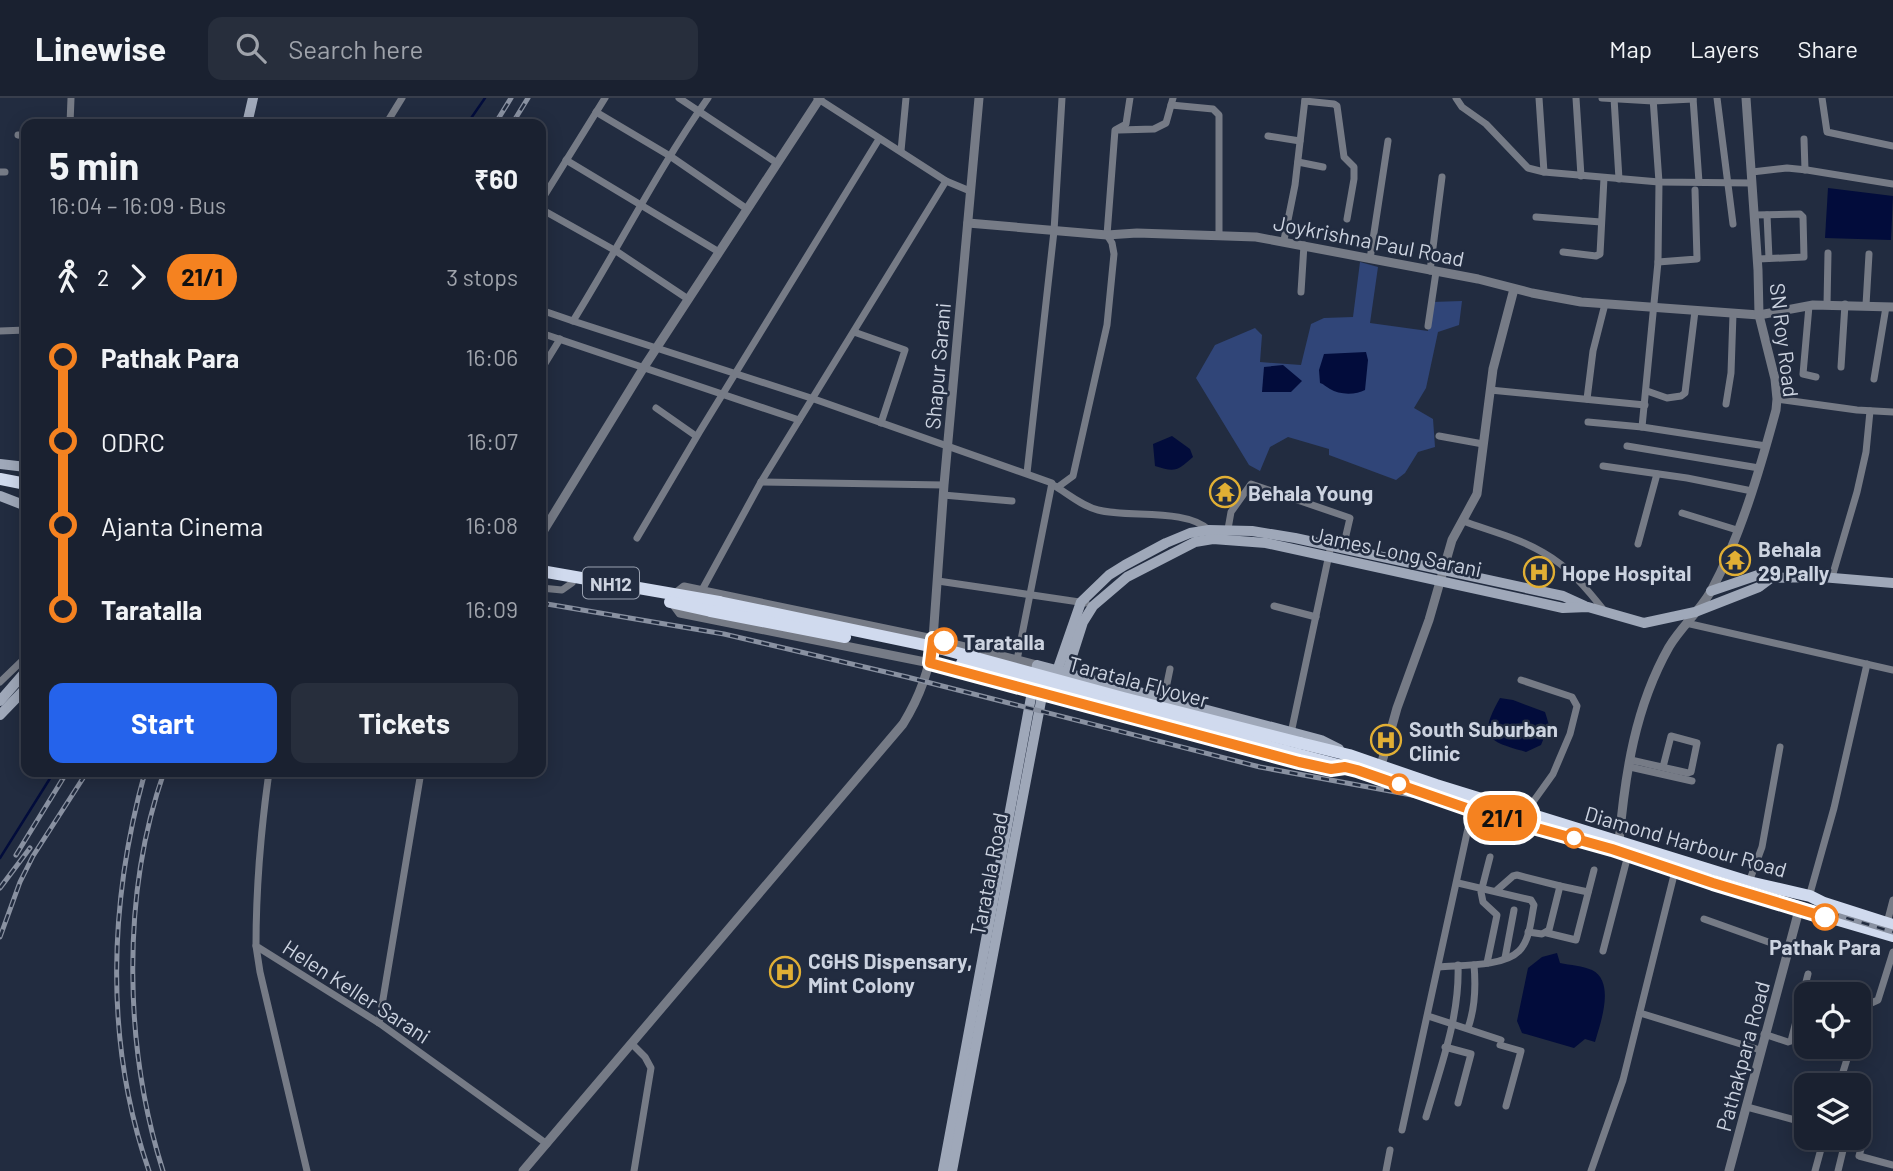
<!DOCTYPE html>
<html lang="en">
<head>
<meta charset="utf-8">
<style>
	:root { --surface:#1a2130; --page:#272e3c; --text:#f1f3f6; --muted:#9fa3ab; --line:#383e4c; --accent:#2563eb }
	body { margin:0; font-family:Barlow,sans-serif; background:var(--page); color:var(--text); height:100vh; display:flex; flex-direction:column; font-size:26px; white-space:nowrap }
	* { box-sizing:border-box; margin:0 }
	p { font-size:23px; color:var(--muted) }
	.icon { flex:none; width:38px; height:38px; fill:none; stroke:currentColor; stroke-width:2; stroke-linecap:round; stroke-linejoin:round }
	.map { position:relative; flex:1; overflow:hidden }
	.side { position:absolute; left:21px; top:21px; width:525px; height:658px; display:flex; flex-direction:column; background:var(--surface); border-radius:14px; box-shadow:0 4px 18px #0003,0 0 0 2px var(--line) }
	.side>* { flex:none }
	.badge { padding:0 14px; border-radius:23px; font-size:24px; line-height:46px }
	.controls { position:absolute; left:1794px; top:884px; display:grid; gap:14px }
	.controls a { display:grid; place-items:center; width:77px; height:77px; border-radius:14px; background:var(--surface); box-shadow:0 4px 18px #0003,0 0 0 2px var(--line); font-size:35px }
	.map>.badge { position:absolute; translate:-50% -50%; box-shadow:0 0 0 4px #fff }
	.legs { display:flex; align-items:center; gap:10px; height:77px; padding:0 28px; font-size:23px }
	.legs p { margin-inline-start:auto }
	.head { display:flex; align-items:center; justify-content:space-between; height:119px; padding:0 28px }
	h1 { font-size:38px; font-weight:700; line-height:52px }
	.primary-button { display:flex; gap:14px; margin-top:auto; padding:14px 28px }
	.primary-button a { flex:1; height:80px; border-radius:14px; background:var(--accent); color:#fff; font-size:28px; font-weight:700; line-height:80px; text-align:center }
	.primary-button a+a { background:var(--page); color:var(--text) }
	ul { padding:0 28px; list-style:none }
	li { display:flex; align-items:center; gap:24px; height:84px; font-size:26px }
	li i { display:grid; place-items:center; width:10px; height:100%; margin:0 9px; background:currentColor }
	li i::after { content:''; width:18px; height:18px; margin:-9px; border:5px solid; border-radius:50%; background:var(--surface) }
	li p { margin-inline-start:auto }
	li:first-child i { background:linear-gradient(#0000 50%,currentColor 0) }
	li:last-child i { background:linear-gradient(currentColor 50%,#0000 0) }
	header { display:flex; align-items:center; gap:42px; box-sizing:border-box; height:98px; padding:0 35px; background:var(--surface); border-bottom:2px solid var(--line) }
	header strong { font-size:33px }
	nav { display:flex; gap:38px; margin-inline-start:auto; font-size:24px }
	.search { width:490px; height:63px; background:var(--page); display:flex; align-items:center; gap:18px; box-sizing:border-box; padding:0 24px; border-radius:14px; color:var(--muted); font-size:26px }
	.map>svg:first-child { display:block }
</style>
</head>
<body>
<header>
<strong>Linewise</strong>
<div class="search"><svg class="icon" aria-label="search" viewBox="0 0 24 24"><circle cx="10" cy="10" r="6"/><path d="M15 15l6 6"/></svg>Search here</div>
<nav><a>Map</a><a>Layers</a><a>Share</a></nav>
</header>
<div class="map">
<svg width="1893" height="1073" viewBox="0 0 1893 1073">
	<rect width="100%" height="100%" fill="#222c40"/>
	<path fill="#304578" d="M1360 164 1378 169 1370 225 1428 233 1432 204 1462 203 1459 227 1438 234 1426 290 1414 310 1433 321 1435 349 1418 354 1405 375 1396 382 1329 357V351L1288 339 1270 349 1260 373 1249 367 1196 280 1215 247 1255 230 1262 237 1260 264 1301 267 1311 226 1324 220 1353 219Z"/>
	<g fill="#020c3b">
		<path d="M1828 90 1893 98 1891 142 1825 140Z"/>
		<path d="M1366 254 1368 262 1365 292C1356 297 1339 297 1330 291 1326 289 1324 286 1320 285L1319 272 1324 256Z"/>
		<path d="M1283 267 1302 283 1291 294H1262L1264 269Z"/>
		<path d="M1172 338 1190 351 1193 359C1178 372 1176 375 1155 368L1153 346Z"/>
		<path d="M1500 600 1513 602 1545 614 1549 627 1541 647 1526 654C1486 643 1478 639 1500 600Z"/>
		<path d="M1557 855 1560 865C1570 867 1583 868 1592 872 1616 884 1600 926 1595 944L1585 941 1574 950 1522 935 1517 923 1528 870 1542 859Z"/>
	</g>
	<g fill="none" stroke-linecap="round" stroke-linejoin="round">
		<g stroke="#020c3b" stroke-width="2.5">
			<path d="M467 26 485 0"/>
			<path d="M0 760 54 674"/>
		</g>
		<g stroke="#767b86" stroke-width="7">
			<path d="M679 0 777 65"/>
			<path d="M708 0C658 71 619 149 573 223L814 301 1052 385 1017 562"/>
			<path d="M817 0 946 83 970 93"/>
			<path d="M1456 0 1462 9 1486 26 1528 70 1544 74 1659 84 1752 85"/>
			<path d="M1539 0 1544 74"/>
			<path d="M1576 0 1581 78"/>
			<path d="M1602 0 1653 3 1693 1"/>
			<path d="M1614 0 1619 81"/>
			<path d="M1693 0 1699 84"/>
			<path d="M1717 0 1733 126"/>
			<path d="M1822 0 1827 34 1893 48"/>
			<path d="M1305 3 1334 6 1337 8 1344 59 1354 69V81L1347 121"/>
			<path d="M1171 7 1213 11 1219 17V137"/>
			<path d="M596 14 670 58 747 111"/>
			<path d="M70 26 71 0"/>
			<path d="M386 26 402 0"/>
			<path d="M1119 32 1154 31 1166 25 1173 0"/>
			<path d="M18 37 26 38"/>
			<path d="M1268 38 1300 43"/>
			<path d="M1804 41 1805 72"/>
			<path d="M901 53 906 0"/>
			<path d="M566 62 719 154"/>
			<path d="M1298 64 1323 69"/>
			<path d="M0 74H5"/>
			<path d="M1752 74 1787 70 1807 72 1893 86"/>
			<path d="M541 103 605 0"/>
			<path d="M541 111 616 153 688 201"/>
			<path d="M1754 117 1800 116 1803 119 1804 159 1758 161"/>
			<path d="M1767 117 1769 160"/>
			<path d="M1536 119 1601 124"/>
			<path d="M1284 142 1295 87 1305 1"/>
			<path d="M1563 154 1596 158 1600 156 1604 80"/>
			<path d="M1370 161 1388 43"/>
			<path d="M1658 164 1697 161 1695 92"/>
			<path d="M1430 173 1442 79"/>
			<path d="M1301 194 1304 147"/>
			<path d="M1827 207 1828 155"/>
			<path d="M1866 207 1869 156"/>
			<path d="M1809 208 1803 276 1816 279"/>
			<path d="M541 212 573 223"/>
			<path d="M1428 228 1436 174"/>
			<path d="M0 233 26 232"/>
			<path d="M854 234 905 252 881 325"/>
			<path d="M541 235 799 322"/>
			<path d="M1841 269 1845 206"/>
			<path d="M541 272 560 241"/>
			<path d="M1874 281 1886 209"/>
			<path d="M1490 292 1645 307"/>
			<path d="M1647 293 1667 300 1681 298 1685 295 1695 213"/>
			<path d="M1587 301 1593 253 1605 206"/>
			<path d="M1777 301 1857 312 1893 314"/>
			<path d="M1726 306 1731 275 1733 216"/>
			<path d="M656 310 696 338"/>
			<path d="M1588 324 1642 329 1766 348"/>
			<path d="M1642 329 1658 164 1659 84 1653 0"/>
			<path d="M1439 338 1483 346"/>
			<path d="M1627 348 1759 370"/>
			<path d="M1603 368 1687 380 1752 393"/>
			<path d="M1027 375 1054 133 1062 0"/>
			<path d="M761 384 944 387"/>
			<path d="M1055 388C1068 396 1082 408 1098 412 1129 420 1186 410 1209 432"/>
			<path d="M1058 389 1073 378 1107 227 1114 156 1112 145 1107 137 1115 32 1126 26 1130 0"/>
			<path d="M943 397 1012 403"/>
			<path d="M1682 415 1737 432"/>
			<path d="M1463 423C1490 433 1519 440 1544 455 1569 469 1588 492 1606 515"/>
			<path d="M1228 431 1231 414 1251 386 1350 420 1343 450"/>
			<path d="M637 440 700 333 879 41"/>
			<path d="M1638 446 1657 376"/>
			<path d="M1832 479 1857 394 1866 354 1870 313"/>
			<path d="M938 483 1086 505"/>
			<path d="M541 490 562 492 572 485"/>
			<path d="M702 492 761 384 946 83"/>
			<path d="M1274 508 1316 519"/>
			<path d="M1686 525 1893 572"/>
			<path d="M1521 582 1572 599 1577 608 1570 636 1553 676 1525 715"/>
			<path d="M0 584 26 559"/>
			<path d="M1164 600 1170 571"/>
			<path d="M1291 635 1331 447"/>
			<path d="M1631 662C1650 666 1669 671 1688 675L1691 674 1697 645 1671 638 1663 669"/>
			<path d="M1630 669 1692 683"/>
			<path d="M269 674C261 731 256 790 256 848L379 925 547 1046"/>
			<path d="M1749 784 1762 749 1780 649"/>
			<path d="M1560 788 1588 794"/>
			<path d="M1497 792 1513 778 1517 777 1560 788 1549 832 1542 836 1528 834"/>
			<path d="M1809 799 1834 710 1867 566"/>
			<path d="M1704 821 1788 851"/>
			<path d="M1887 825 1893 802"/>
			<path d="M1547 835 1576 842 1594 772"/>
			<path d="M256 848 260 874 307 1073"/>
			<path d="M1603 853 1628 757"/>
			<path d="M1505 860 1514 812"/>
			<path d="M1487 865 1497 817 1483 804 1481 794 1490 759"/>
			<path d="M1439 869C1460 867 1503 869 1519 853 1530 842 1531 821 1534 807L1531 802 1458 785"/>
			<path d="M1640 915 1760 952"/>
			<path d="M1428 918 1501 942"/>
			<path d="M379 925 421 674"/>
			<path d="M1858 928 1867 907 1878 902 1893 854"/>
			<path d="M1468 930C1475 910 1476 889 1474 867"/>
			<path d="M1764 936 1788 944 1791 943 1808 876"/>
			<path d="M632 946 645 959 651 970 634 1073"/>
			<path d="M1500 947 1521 953 1506 1008"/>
			<path d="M1445 949 1471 956 1458 1005"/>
			<path d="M1839 987 1851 948"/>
			<path d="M1858 987 1861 979"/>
			<path d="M1747 1009 1806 1025"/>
			<path d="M1426 1019C1440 970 1460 919 1458 867"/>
			<path d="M1402 1032 1472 712"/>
			<path d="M1858 1035 1862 1036 1864 1040 1859 1058 1893 1067"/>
			<path d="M1386 1073 1390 1052"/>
			<path d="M1591 1073 1623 982 1675 773"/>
			<path d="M1815 1073 1824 1040"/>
			<path d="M1838 1073 1846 1040"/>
		</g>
		<g stroke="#767b86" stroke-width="9">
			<path d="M968 125 1107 137 1137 135 1256 139 1478 181 1532 195 1581 204 1759 217 1813 207 1893 209"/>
			<path d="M541 437 644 269 820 0"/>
			<path d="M674 497 684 489 933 541 1037 567"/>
			<path d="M672 504 680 515 930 565 1033 593"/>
			<path d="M1380 671 1397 610 1429 522 1452 442 1477 396 1493 271 1514 191"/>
			<path d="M1619 744C1625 676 1635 609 1669 549 1681 529 1699 514 1711 493 1740 440 1760 371 1776 312L1777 301 1775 281 1759 217 1758 172 1746 0"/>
			<path d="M523 1073 903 626C919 600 930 571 933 541L944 387 979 0"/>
			<path d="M1729 1073 1799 812"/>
		</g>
		<g stroke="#9fa8b9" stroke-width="10">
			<path d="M247 26 253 0"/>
			<path d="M0 366 26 369"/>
			<path d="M0 398 26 408"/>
			<path d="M1711 493 1758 477 1771 480 1821 479 1893 485"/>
			<path d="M1056 576 1081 504 1109 477 1125 467 1166 445 1190 435 1209 432 1252 433 1295 440 1563 498 1585 508"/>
			<path d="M1037 594 1324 669"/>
			<path d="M1059 599 1083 524 1093 508 1127 479 1195 444 1213 441 1266 445 1563 510 1588 509 1644 525 1695 514 1759 489 1771 480"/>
			<path d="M0 603 26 573"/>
			<path d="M0 617 26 590"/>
			<path d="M943 1073 1037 567 1321 642 1339 651"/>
			<path d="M952 1073 1045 582"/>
		</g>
		<g stroke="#d0daee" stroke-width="12">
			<path d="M0 381 26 386"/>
			<path d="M541 473 719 504"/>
			<path d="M670 504 711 513"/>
			<path d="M1300 645 1349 657 1436 687 1749 784 1810 798 1824 805 1893 827"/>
			<path d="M1285 653 1357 672 1472 712 1612 751 1713 785 1893 838"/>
		</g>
		<g stroke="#8991a1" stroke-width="5">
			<g id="rail">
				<path d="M495 26 511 0"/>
				<path d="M512 26 528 0"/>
				<path d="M541 505 724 536 907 579 1260 669 1455 705 1662 764 1893 834"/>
				<path d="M145 674C109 804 104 944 149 1073"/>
				<path d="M16 757 67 674"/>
				<path d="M0 790 30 750"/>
				<path d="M0 839 20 784 33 758 87 674"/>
				<path d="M163 1073C124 950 121 797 164 674"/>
			</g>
		</g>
		<use href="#rail" stroke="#222c40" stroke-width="2.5" stroke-dasharray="8" stroke-linecap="butt"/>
		<g stroke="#d0daee" stroke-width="12">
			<path d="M719 504 939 550 1123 600 1300 645"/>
			<path d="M711 513 845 539"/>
			<path d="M962 565 1285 653"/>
		</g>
	</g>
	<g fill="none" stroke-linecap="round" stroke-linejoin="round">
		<g stroke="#fff" stroke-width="16">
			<path id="line-1" d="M944 543 933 541 930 565 1299 664 1331 671 1345 669 1357 672 1472 712 1612 751 1713 785 1825 819"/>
		</g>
		<use href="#line-1" stroke="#f58220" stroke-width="10"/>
	</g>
	<defs>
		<g id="temple-ring" transform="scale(1.575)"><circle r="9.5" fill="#222c40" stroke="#e1af34" stroke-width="1.5"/><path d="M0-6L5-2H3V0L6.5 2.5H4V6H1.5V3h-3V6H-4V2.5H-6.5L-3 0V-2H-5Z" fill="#e1af34"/></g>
		<g id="hospital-ring" transform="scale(1.575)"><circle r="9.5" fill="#222c40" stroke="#e1af34" stroke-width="1.5"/><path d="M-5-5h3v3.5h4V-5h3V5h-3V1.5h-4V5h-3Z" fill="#e1af34"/></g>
	</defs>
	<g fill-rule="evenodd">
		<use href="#temple-ring" x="1225" y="394"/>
		<use href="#temple-ring" x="1735" y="462"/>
		<use href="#hospital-ring" x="1539" y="474"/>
		<use href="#hospital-ring" x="1386" y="642"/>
		<use href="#hospital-ring" x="785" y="874"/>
	</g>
	<g fill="#fff" stroke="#f58220" stroke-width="3.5">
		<circle cx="944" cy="543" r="12"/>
		<circle cx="1399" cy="686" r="9"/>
		<circle cx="1574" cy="740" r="9"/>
		<circle cx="1825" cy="819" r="12"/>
	</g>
	<g text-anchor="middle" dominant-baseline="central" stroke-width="5" stroke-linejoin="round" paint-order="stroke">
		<rect fill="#222c40" stroke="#99a1b0" stroke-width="2" x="583" y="469.5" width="56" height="31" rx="5"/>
		<g font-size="19" font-weight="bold" fill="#ccd3e0">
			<text x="611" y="485">NH12</text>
		</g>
		<g font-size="21" fill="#ccd3e0" stroke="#222c40">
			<text transform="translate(1369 142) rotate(11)">Joykrishna Paul Road</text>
			<text transform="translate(1785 242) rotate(83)">SN Roy Road</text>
			<text transform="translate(937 268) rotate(-85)">Shapur Sarani</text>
			<text transform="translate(1397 453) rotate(12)">James Long Sarani</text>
			<text transform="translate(1139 583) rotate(15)">Taratala Flyover</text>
			<text transform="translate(1686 743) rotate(16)">Diamond Harbour Road</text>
			<text transform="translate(988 776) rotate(-79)">Taratala Road</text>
			<text transform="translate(357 893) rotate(33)">Helen Keller Sarani</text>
			<text transform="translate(1742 958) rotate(-75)">Pathakpara Road</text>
		</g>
		<g font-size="21" font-weight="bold" fill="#ccd3e0" stroke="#222c40" text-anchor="start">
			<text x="1248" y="394">Behala Young</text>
			<text x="1758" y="450">Behala<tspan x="1758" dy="24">29 Pally</tspan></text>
			<text x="1562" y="474">Hope Hospital</text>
			<text x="1409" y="630">South Suburban<tspan x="1409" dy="24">Clinic</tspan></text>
			<text x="808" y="862">CGHS Dispensary,<tspan x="808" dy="24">Mint Colony</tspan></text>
		</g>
		<g font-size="21" font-weight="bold" fill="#ccd3e0" stroke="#222c40" text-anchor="start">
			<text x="963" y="543">Taratalla</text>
			<text x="1825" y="848" text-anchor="middle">Pathak Para</text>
		</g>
	</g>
</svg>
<div class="controls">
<a><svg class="icon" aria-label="locate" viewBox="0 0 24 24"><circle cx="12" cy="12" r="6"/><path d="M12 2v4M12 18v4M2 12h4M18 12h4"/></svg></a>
<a><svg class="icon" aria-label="layers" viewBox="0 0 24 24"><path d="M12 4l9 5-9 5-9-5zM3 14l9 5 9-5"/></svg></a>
</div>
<b class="badge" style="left:1502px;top:720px;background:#f58220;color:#111">21/1</b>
<section class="side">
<div class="head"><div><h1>5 min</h1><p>16:04 – 16:09 · Bus</p></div><b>₹60</b></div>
<div class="legs"><svg class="icon" aria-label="walk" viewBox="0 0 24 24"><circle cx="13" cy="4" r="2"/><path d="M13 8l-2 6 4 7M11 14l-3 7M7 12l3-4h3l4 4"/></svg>2<svg class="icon" aria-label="forward" viewBox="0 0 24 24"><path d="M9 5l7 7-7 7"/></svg><b class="badge" style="background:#f58220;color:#111">21/1</b><p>3 stops</p></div>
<ul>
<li><i style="color:#f58220"></i><b>Pathak Para</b><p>16:06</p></li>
<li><i style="color:#f58220"></i><span>ODRC</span><p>16:07</p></li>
<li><i style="color:#f58220"></i><span>Ajanta Cinema</span><p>16:08</p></li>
<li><i style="color:#f58220"></i><b>Taratalla</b><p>16:09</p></li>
</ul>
<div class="primary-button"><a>Start</a><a>Tickets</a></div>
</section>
</div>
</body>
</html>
